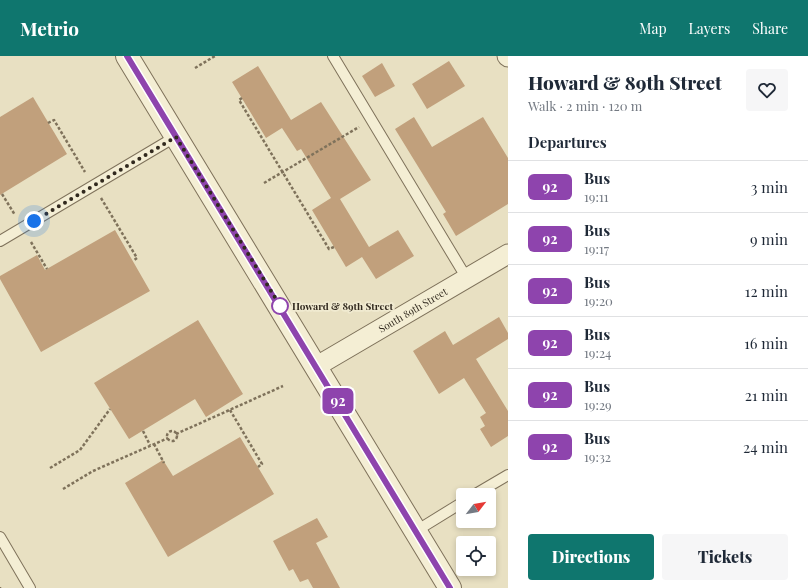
<!DOCTYPE html>
<html lang="en">
<head>
<meta charset="utf-8">
<style>
	:root { --surface:#fff; --page:#f6f6f7; --text:#1f2937; --muted:#747a83; --line:#e0e1e3; --accent:#0f766e }
	body { margin:0; font-family:"Playfair Display",serif; background:var(--page); color:var(--text); height:100vh; display:flex; flex-direction:column; font-size:15px; white-space:nowrap }
	* { box-sizing:border-box; margin:0 }
	p { font-size:13px; color:var(--muted) }
	.icon { flex:none; width:22px; height:22px; fill:none; stroke:currentColor; stroke-width:2; stroke-linecap:round; stroke-linejoin:round }
	.map { position:relative; flex:1; overflow:hidden }
	.panel { display:flex; flex-direction:column; background:var(--surface); width:300px }
	.panel>* { flex:none }
	.badge { padding:0 8px; border-radius:6px; font-size:14px; line-height:26px }
	.needle { width:26px; rotate:59deg }
	.tools { position:absolute; left:456px; top:432px; display:grid; gap:8px }
	.tools a { display:grid; place-items:center; width:40px; height:40px; border-radius:4px; background:var(--surface); box-shadow:0 2px 6px #0003; font-size:20px }
	.you { position:absolute; width:20px; height:20px; margin:-10px; border:3px solid #fff; border-radius:50%; background:#1a73e8; box-shadow:0 0 0 6px #1a73e833 }
	.map>.badge { position:absolute; translate:-50% -50%; box-shadow:0 0 0 2px #fff }
	h2 { padding:0 20px; font-size:15px; line-height:36px }
	.round { display:grid; place-items:center; flex:none; width:42px; height:42px; border-radius:4px; background:var(--page) }
	.headline { display:flex; align-items:center; justify-content:space-between; height:68px; padding:0 20px }
	h1 { font-size:19px; font-weight:800; line-height:30px }
	.action { display:flex; gap:8px; margin-top:auto; padding:8px 20px }
	.action a { flex:1; height:46px; border-radius:4px; background:var(--accent); color:#fff; font-size:16px; font-weight:800; line-height:46px; text-align:center }
	.action a+a { background:var(--page); color:var(--text) }
	ul { padding:0; list-style:none }
	li { display:flex; align-items:center; gap:12px; height:52px; padding:0 20px; border-top:1px solid var(--line) }
	li div { flex:1 }
	li b { display:block; font-size:15px }
	li em { font-style:normal }
	li .badge { min-width:44px; font-weight:700; text-align:center }
	header { display:flex; align-items:center; gap:24px; box-sizing:border-box; height:56px; padding:0 20px; background:var(--accent); color:#fff }
	header strong { font-size:19px }
	nav { display:flex; gap:22px; margin-inline-start:auto; font-size:14px }
	main { display:flex; flex:1; min-height:0 }
	.map>svg:first-child { display:block }
</style>
</head>
<body>
<header>
<strong>Metrio</strong>
<nav><a>Map</a><a>Layers</a><a>Share</a></nav>
</header>
<main>
<div class="map">
<svg width="508" height="532" viewBox="0 0 508 532">
	<rect width="100%" height="100%" fill="#e8e0c2"/>
	<g fill="#c1a07c">
		<path d="M449 5 465 30 427 53 412 28Z"/>
		<path d="M382 7 395 30 375 41 362 20Z"/>
		<path d="M258 10 291 64 321 46 371 124 340 143 369 191 398 174 414 200 376 223 362 201 346 211 312 154 331 142 301 93 297 95 282 72 266 82 232 26Z"/>
		<path d="M33 41 67 98 0 139V61Z"/>
		<path d="M414 61 432 91 483 61 508 102V148L456 180 443 158 446 156 395 73Z"/>
		<path d="M115 174 150 235 41 296 0 223V220L37 199 45 214Z"/>
		<path d="M499 261 508 277V283L476 303 508 355V380L491 391 480 373 485 370 480 361 486 357 464 322 439 338 413 295 445 275 453 289Z"/>
		<path d="M198 264 243 338 206 361 195 343 129 383 94 327Z"/>
		<path d="M240 381 274 438 168 501 125 427 163 404 173 420Z"/>
		<path d="M317 462 328 481 316 487 340 532H313L308 523 300 526 293 513 289 515 273 485Z"/>
	</g>
	<g fill="none" stroke-linecap="round" stroke-linejoin="round">
		<g stroke="#7f725b" stroke-width="12">
			<g id="service">
				<path d="M333 0 466 221"/>
				<path d="M0 185 175 81"/>
				<path d="M474 439 508 419"/>
				<path d="M416 475 463 446"/>
				<path d="M0 481 30 532"/>
			</g>
		</g>
		<g stroke="#7f725b" stroke-width="21">
			<g id="minor">
				<path d="M507 0 508 1"/>
				<path id="s1" d="M317 310 508 198"/>
			</g>
		</g>
		<g stroke="#7f725b" stroke-width="24">
			<path id="tertiary" d="M127 0 450 532"/>
		</g>
		<g stroke="#7f725b" stroke-width="2.5" stroke-dasharray="3 2" stroke-linecap="butt">
			<path d="M195 12 215 0"/>
			<path d="M242 42 239 44 329 193 334 191"/>
			<path d="M48 67 54 64 85 116"/>
			<path d="M264 127 359 71"/>
			<path d="M2 138 15 159"/>
			<path d="M101 142 137 202 133 205"/>
			<path d="M31 186 47 213"/>
			<path d="M230 354 262 408 258 411"/>
			<path d="M143 375 150 389"/>
			<circle cx="172" cy="380" r="5"/>
			<path d="M176 378 283 330"/>
			<path d="M154 388 164 407"/>
			<path d="M50 412 80 394 110 353"/>
			<path d="M63 433 93 415 168 382"/>
			<path d="M0 531V532"/>
		</g>
		<use href="#service" stroke="#f4eed4" stroke-width="10"/>
		<use href="#minor" stroke="#f4eed4" stroke-width="19"/>
		<use href="#tertiary" stroke="#f4eed4" stroke-width="22"/>
	</g>
	<g fill="none" stroke-linecap="round" stroke-linejoin="round">
		<g stroke="#fff" stroke-width="9">
			<path id="line" d="M127 0 450 532"/>
		</g>
		<use href="#line" stroke="#8e44ad" stroke-width="6"/>
		<path stroke="#31291e" stroke-width="4" stroke-dasharray="0 7.2" d="M34 165 176 81 284 256 280 250"/>
	</g>
	<circle fill="#fff" stroke="#8e44ad" stroke-width="2" cx="280" cy="250" r="8"/>
	<g text-anchor="middle" dominant-baseline="central" stroke-width="3.5" stroke-linejoin="round" paint-order="stroke">
		<g font-size="10" font-weight="bold" fill="#31291e" stroke="#f0ead0" text-anchor="start">
			<text x="292" y="250">Howard &amp; 89th Street</text>
		</g>
		<g font-size="10" fill="#31291e" stroke="#f0ead0">
			<text stroke="none"><textPath href="#s1" startOffset="111">South 89th Street</textPath></text>
		</g>
	</g>
</svg>
<div class="tools">
<a><svg class="needle" viewBox="-14 -14 28 28"><path d="M0-13l5 13h-10z" fill="#e53935"/><path d="M0 13l5-13h-10z" fill="#747a83"/></svg></a>
<a><svg class="icon" aria-label="locate" viewBox="0 0 24 24"><circle cx="12" cy="12" r="6"/><path d="M12 2v4M12 18v4M2 12h4M18 12h4"/></svg></a>
</div>
<div class="you" style="left:34px;top:165px"></div>
<b class="badge" style="left:338px;top:345px;background:#8e44ad;color:#fff">92</b>
</div>
<section class="panel">
<div class="headline"><div><h1>Howard &amp; 89th Street</h1><p>Walk · 2 min · 120 m</p></div><a class="round"><svg class="icon" aria-label="heart" viewBox="0 0 24 24"><path d="M12 20l-8-8c-3-5 5-10 8-4 3-6 11-1 8 4z"/></svg></a></div>
<h2>Departures</h2>
<ul>
<li><span class="badge" style="background:#8e44ad;color:#fff">92</span><div><b>Bus</b><p>19:11</p></div><em>3 min</em></li>
<li><span class="badge" style="background:#8e44ad;color:#fff">92</span><div><b>Bus</b><p>19:17</p></div><em>9 min</em></li>
<li><span class="badge" style="background:#8e44ad;color:#fff">92</span><div><b>Bus</b><p>19:20</p></div><em>12 min</em></li>
<li><span class="badge" style="background:#8e44ad;color:#fff">92</span><div><b>Bus</b><p>19:24</p></div><em>16 min</em></li>
<li><span class="badge" style="background:#8e44ad;color:#fff">92</span><div><b>Bus</b><p>19:29</p></div><em>21 min</em></li>
<li><span class="badge" style="background:#8e44ad;color:#fff">92</span><div><b>Bus</b><p>19:32</p></div><em>24 min</em></li>
</ul>
<div class="action"><a>Directions</a><a>Tickets</a></div>
</section>
</main>
</body>
</html>
